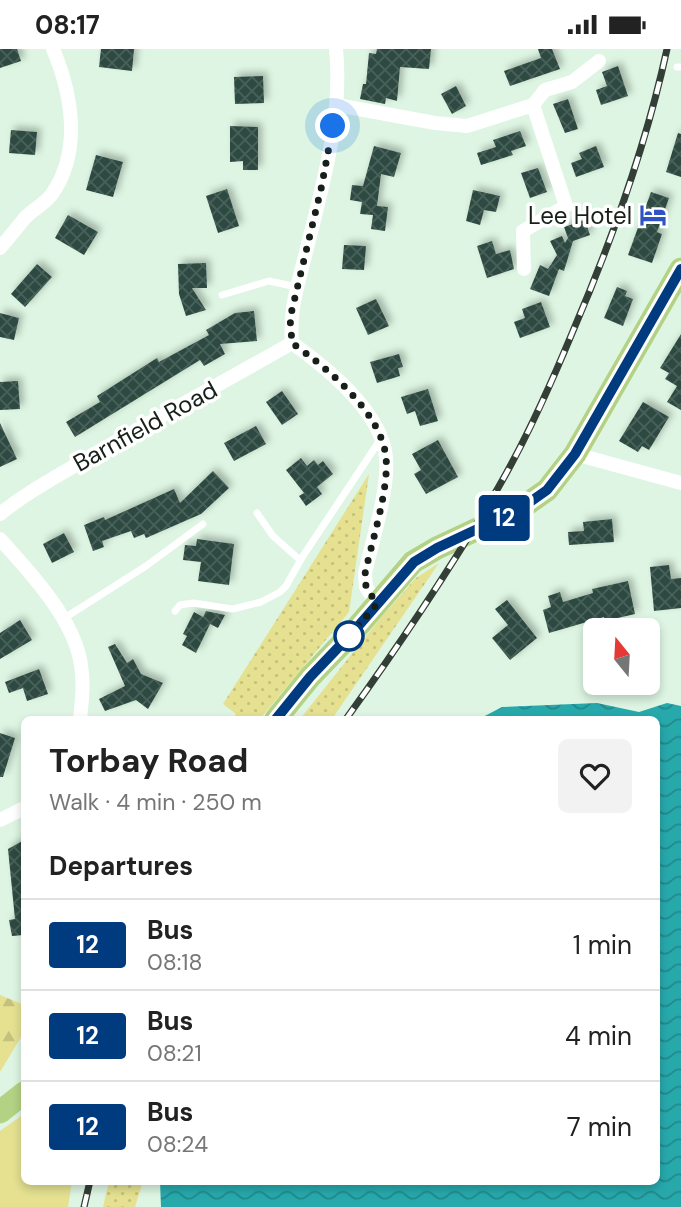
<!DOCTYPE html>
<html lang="en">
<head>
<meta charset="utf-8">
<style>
	:root { --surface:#fff; --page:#f2f2f2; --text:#222; --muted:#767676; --line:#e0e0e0 }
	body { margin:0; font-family:"DM Sans",sans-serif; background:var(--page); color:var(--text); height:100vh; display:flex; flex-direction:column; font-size:26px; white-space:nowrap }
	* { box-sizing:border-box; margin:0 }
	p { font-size:23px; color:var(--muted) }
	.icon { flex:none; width:38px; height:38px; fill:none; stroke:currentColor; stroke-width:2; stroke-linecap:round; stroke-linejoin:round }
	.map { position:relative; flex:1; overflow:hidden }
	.side { position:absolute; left:21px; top:667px; width:639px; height:469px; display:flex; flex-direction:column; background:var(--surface); border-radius:10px; box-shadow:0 4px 10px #0003 }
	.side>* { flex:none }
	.badge { padding:0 14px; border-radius:5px; font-size:24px; line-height:46px }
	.needle { width:46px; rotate:342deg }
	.controls { position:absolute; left:583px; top:569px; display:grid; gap:14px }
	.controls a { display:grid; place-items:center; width:77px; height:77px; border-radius:10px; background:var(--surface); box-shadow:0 4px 10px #0003; font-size:35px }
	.you { position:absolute; width:35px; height:35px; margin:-18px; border:5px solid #fff; border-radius:50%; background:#1a73e8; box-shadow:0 0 0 10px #1a73e833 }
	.map>.badge { position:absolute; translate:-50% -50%; box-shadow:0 0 0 4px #fff }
	h2 { padding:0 28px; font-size:26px; line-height:63px }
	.round { display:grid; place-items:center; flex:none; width:74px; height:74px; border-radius:10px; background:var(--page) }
	.summary { display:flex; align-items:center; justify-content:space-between; height:119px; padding:0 28px }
	h1 { font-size:33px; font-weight:700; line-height:52px }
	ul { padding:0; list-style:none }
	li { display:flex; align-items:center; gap:21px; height:91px; padding:0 28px; border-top:2px solid var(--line) }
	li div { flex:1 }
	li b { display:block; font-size:26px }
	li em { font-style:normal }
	li .badge { min-width:77px; font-weight:700; text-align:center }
	.status { display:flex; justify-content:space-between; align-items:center; height:49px; padding:0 35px; background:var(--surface); direction:ltr }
	.status svg { height:19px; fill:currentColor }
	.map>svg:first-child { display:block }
</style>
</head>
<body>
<div class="status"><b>08:17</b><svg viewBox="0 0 49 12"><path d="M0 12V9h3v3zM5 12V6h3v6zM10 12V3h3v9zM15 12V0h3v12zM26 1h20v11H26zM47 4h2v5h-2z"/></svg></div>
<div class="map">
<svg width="681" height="1158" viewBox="0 0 681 1158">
	<defs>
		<pattern id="grass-dots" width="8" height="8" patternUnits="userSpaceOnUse" patternTransform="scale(1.75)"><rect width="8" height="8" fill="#e5e191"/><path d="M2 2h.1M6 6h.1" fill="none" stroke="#c4c17c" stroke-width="1.8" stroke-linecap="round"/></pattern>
		<pattern id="forest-firs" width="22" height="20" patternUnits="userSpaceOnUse" patternTransform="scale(1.75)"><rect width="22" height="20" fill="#e5e191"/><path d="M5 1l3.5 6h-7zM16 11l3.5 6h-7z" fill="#c4c17c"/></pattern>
		<pattern id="water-waves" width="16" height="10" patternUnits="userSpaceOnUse" patternTransform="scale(1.75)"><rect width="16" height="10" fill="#27a9ac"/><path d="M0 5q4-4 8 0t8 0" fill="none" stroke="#21898b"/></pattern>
		<pattern id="building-cross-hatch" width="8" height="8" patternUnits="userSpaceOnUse" patternTransform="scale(1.75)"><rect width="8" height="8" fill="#2e4a42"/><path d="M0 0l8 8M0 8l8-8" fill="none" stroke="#4a615a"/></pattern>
		<filter id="shadow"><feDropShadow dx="4" dy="-4" stdDeviation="3.5" flood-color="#0004"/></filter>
	</defs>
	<rect width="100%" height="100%" fill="#ddf5e2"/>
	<g fill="url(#grass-dots)">
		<path d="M369 425 349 563 260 670H232L236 665 223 655Z"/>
		<path d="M439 514 332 670H300L383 566 416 529Z"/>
		<path d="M109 1132H143L135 1158H103Z"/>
	</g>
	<path fill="url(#forest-firs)" d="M0 946 24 956V983L0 1023Z"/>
	<path fill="#e5e191" d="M24 1065V1132H72L68 1158H0V1082Z"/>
	<path fill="url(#water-waves)" d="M597 654 639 663 667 654 681 657V1158H161L160 1132H656V670H479L502 658Z"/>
	<g fill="url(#building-cross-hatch)" filter="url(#shadow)">
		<path d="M0 0H17L21 12 0 19Z"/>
		<path d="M101 0H134L132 22 99 18Z"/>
		<path d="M377 0H431L429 20 400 18 397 52 386 49 385 55 360 50 363 35H366L369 4 376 5Z"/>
		<path d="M538 0H552L560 20 510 37 504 22 541 9Z"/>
		<path d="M618 17 628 47 601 56 596 41 607 37 602 23Z"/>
		<path d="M263 27 264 54 235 55 234 28Z"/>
		<path d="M456 37 466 57 452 65 441 45Z"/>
		<path d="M568 50 578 80 565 84 553 55Z"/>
		<path d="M230 77 258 78V121H243V112L230 113Z"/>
		<path d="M11 81 37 83 35 106 9 104Z"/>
		<path d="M520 82 526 97 511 102 513 106 481 116 477 104 496 98 493 91Z"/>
		<path d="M678 84 681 85V128L666 123Z"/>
		<path d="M374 97 401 104 394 128 381 125 377 157 388 158 385 182 371 180 373 166 360 165 362 153 350 151 352 136 363 137Z"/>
		<path d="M596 97 604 118 576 128 571 114 582 110 579 104Z"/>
		<path d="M96 106 123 113 113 148 86 141Z"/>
		<path d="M538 119 547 143 530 149 521 124Z"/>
		<path d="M227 140 239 177 218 184 206 147Z"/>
		<path d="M473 141 500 147 496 163 484 161 480 176 466 172Z"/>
		<path d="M651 143 669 149 657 183 662 185 652 214 628 206Z"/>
		<path d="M68 166 98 183 84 206 55 189Z"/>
		<path d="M585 171 590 186 573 192 564 222 559 220 549 247 530 240 540 216 548 220 557 206 550 192 562 187 565 194 568 189 564 178Z"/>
		<path d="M492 192 496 205 510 201 514 220 487 229 477 197Z"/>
		<path d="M344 196 366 197 364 221 342 220Z"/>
		<path d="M206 214 207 239H192L206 261 186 267 179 245 178 215Z"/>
		<path d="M37 215 52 228 25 258 11 245Z"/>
		<path d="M617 238 627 242 625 247 633 250 623 277 604 269Z"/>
		<path d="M376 250 389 277 368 286 356 259Z"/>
		<path d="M541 253 550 278 520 289 514 273 525 269 522 260Z"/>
		<path d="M254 262 257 292 220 295 225 305 204 317 200 311 75 388 66 373 100 353 97 347 157 309 159 313 209 286 206 281 235 264Z"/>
		<path d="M0 264 19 269 14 291 0 288Z"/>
		<path d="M681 285V361L667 353 677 337 665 330 669 324 660 319Z"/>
		<path d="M399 305 403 318 398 319 400 327 377 334 370 313Z"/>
		<path d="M18 332 20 360 0 361V333Z"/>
		<path d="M428 340 438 372 420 377 415 362 407 365 401 348Z"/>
		<path d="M282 342 298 365 282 376 266 353Z"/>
		<path d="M643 353 669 368 649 401 642 397 638 403 619 392Z"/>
		<path d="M0 374 17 410 0 418Z"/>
		<path d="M256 377 266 395 234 412 224 394Z"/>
		<path d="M438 391 458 428 426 445 414 425 421 421 412 405Z"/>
		<path d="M301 409 307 417 314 411 318 416 323 412 333 425 317 438 322 445 306 457 299 447 304 444 286 421Z"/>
		<path d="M213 422 229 439 201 465 146 489 144 485 134 489 131 482 102 492 104 498 93 502 84 476 104 468 105 471 174 440 180 454Z"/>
		<path d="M612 470 614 493 569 496 568 483 584 482 583 473Z"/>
		<path d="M64 484 74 503 52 514 43 495Z"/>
		<path d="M197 490 234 495 229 536 198 532 201 513 183 511 185 496 196 497Z"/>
		<path d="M669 516 671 530 681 529V559L654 562 650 518Z"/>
		<path d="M628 532 635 565 605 572 604 568 549 584 543 561 551 558 548 547 560 543 563 553 593 544 592 540Z"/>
		<path d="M507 551 537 589 510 611 492 589 508 576 495 560Z"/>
		<path d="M206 562 225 566 218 579 210 575 196 604 182 596 187 587 183 585 194 563 203 568Z"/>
		<path d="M20 571 32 591 0 610V584Z"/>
		<path d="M115 595 127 614 133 610 141 625 163 634 148 660 136 651 105 662 99 650 125 637 108 598Z"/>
		<path d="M39 620 48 645 27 652 23 639 9 644 5 633Z"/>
		<path d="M0 684 15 689 3 728H0Z"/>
		<path d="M24 791V818L22 819 24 835V886L12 887 9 871 15 870 8 800Z"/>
	</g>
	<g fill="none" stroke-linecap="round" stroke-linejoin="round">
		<g stroke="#fff" stroke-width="7">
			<path d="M677 18H681"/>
			<path d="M222 246 269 232 297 238"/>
			<path d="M257 464 273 487 300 511"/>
			<path d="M175 562 180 556 193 554 233 560 261 553 280 543 286 537 303 507 380 391"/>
			<path d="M63 570 146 517 203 475"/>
		</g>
		<g stroke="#fff" stroke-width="14">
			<path d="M336 0C343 68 322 138 306 203 298 236 289 260 292 294 327 319 381 362 386 408 389 442 372 491 365 525L366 538 377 555"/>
			<path d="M337 56 435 74 467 77 533 56 545 41 572 33 599 12"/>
			<path d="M0 199C8 190 16 180 24 170 32 161 45 155 52 145 82 102 72 45 53 0"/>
			<path d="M524 220 523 182 566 157 533 56"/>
			<path d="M575 405 681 434"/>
			<path d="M0 465C27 443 56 428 86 410 154 370 224 333 292 294"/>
			<path d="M0 490C30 523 75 571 81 616 84 635 82 652 80 670"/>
			<path d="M0 771 24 759"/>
		</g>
		<g stroke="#b3d283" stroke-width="23">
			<path d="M276 670 310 628 354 582 413 513 437 499 520 460 547 441 575 405 681 220"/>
			<path d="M0 1063 24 1044"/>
		</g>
		<g stroke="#333e36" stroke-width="7">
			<g id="rail">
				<path d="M346 670C400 595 451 519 498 439 527 389 551 335 573 282 612 191 646 97 667 0"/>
				<path d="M84 1158 90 1132"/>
			</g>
		</g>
		<use href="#rail" stroke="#fff" stroke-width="4.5" stroke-dasharray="13" stroke-linecap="butt"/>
	</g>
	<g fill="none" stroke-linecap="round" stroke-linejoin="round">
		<g stroke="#fff" stroke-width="16">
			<path id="line" d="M276 670 310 628 354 582 414 513 437 499 520 460 547 441 575 405 681 220"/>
		</g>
		<use href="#line" stroke="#003b80" stroke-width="10"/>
		<path stroke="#161f18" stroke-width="7" stroke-dasharray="0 12.6" d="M333 77 321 140 290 269 292 294C327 319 381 363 386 408 389 441 372 491 365 525L366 538 377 555 349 587"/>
	</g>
	<defs>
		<g id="hotel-bare" transform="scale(2.1)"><path d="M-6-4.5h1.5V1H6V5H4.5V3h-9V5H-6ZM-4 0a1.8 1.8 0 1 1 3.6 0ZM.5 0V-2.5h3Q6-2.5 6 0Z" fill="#2e53c3" stroke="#fff" stroke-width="2.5" paint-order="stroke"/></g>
	</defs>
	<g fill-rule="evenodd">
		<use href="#hotel-bare" x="653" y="166"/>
	</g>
	<circle fill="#fff" stroke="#003b80" stroke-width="3.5" cx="349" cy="587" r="14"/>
	<g text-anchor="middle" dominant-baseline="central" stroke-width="7" stroke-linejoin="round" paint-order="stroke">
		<g font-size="24" fill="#161f18" stroke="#fff" text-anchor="end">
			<text x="632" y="166">Lee Hotel</text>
		</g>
		<g font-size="24" fill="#161f18" stroke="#fff">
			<text transform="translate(145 377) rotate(-29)">Barnfield Road</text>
		</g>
	</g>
</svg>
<div class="controls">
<a><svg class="needle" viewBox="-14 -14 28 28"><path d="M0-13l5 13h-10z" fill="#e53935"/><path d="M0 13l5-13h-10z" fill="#767676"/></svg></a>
</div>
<div class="you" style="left:333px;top:77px"></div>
<b class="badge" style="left:504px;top:469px;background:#003b80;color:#fff">12</b>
<section class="side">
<div class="summary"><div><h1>Torbay Road</h1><p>Walk · 4 min · 250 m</p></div><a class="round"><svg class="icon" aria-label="heart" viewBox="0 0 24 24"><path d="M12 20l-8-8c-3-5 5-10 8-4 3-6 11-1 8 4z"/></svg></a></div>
<h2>Departures</h2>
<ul>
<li><span class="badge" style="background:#003b80;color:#fff">12</span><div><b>Bus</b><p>08:18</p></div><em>1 min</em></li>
<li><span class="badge" style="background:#003b80;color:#fff">12</span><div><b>Bus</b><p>08:21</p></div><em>4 min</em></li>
<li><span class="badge" style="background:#003b80;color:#fff">12</span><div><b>Bus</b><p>08:24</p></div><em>7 min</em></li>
</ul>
</section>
</div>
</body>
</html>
